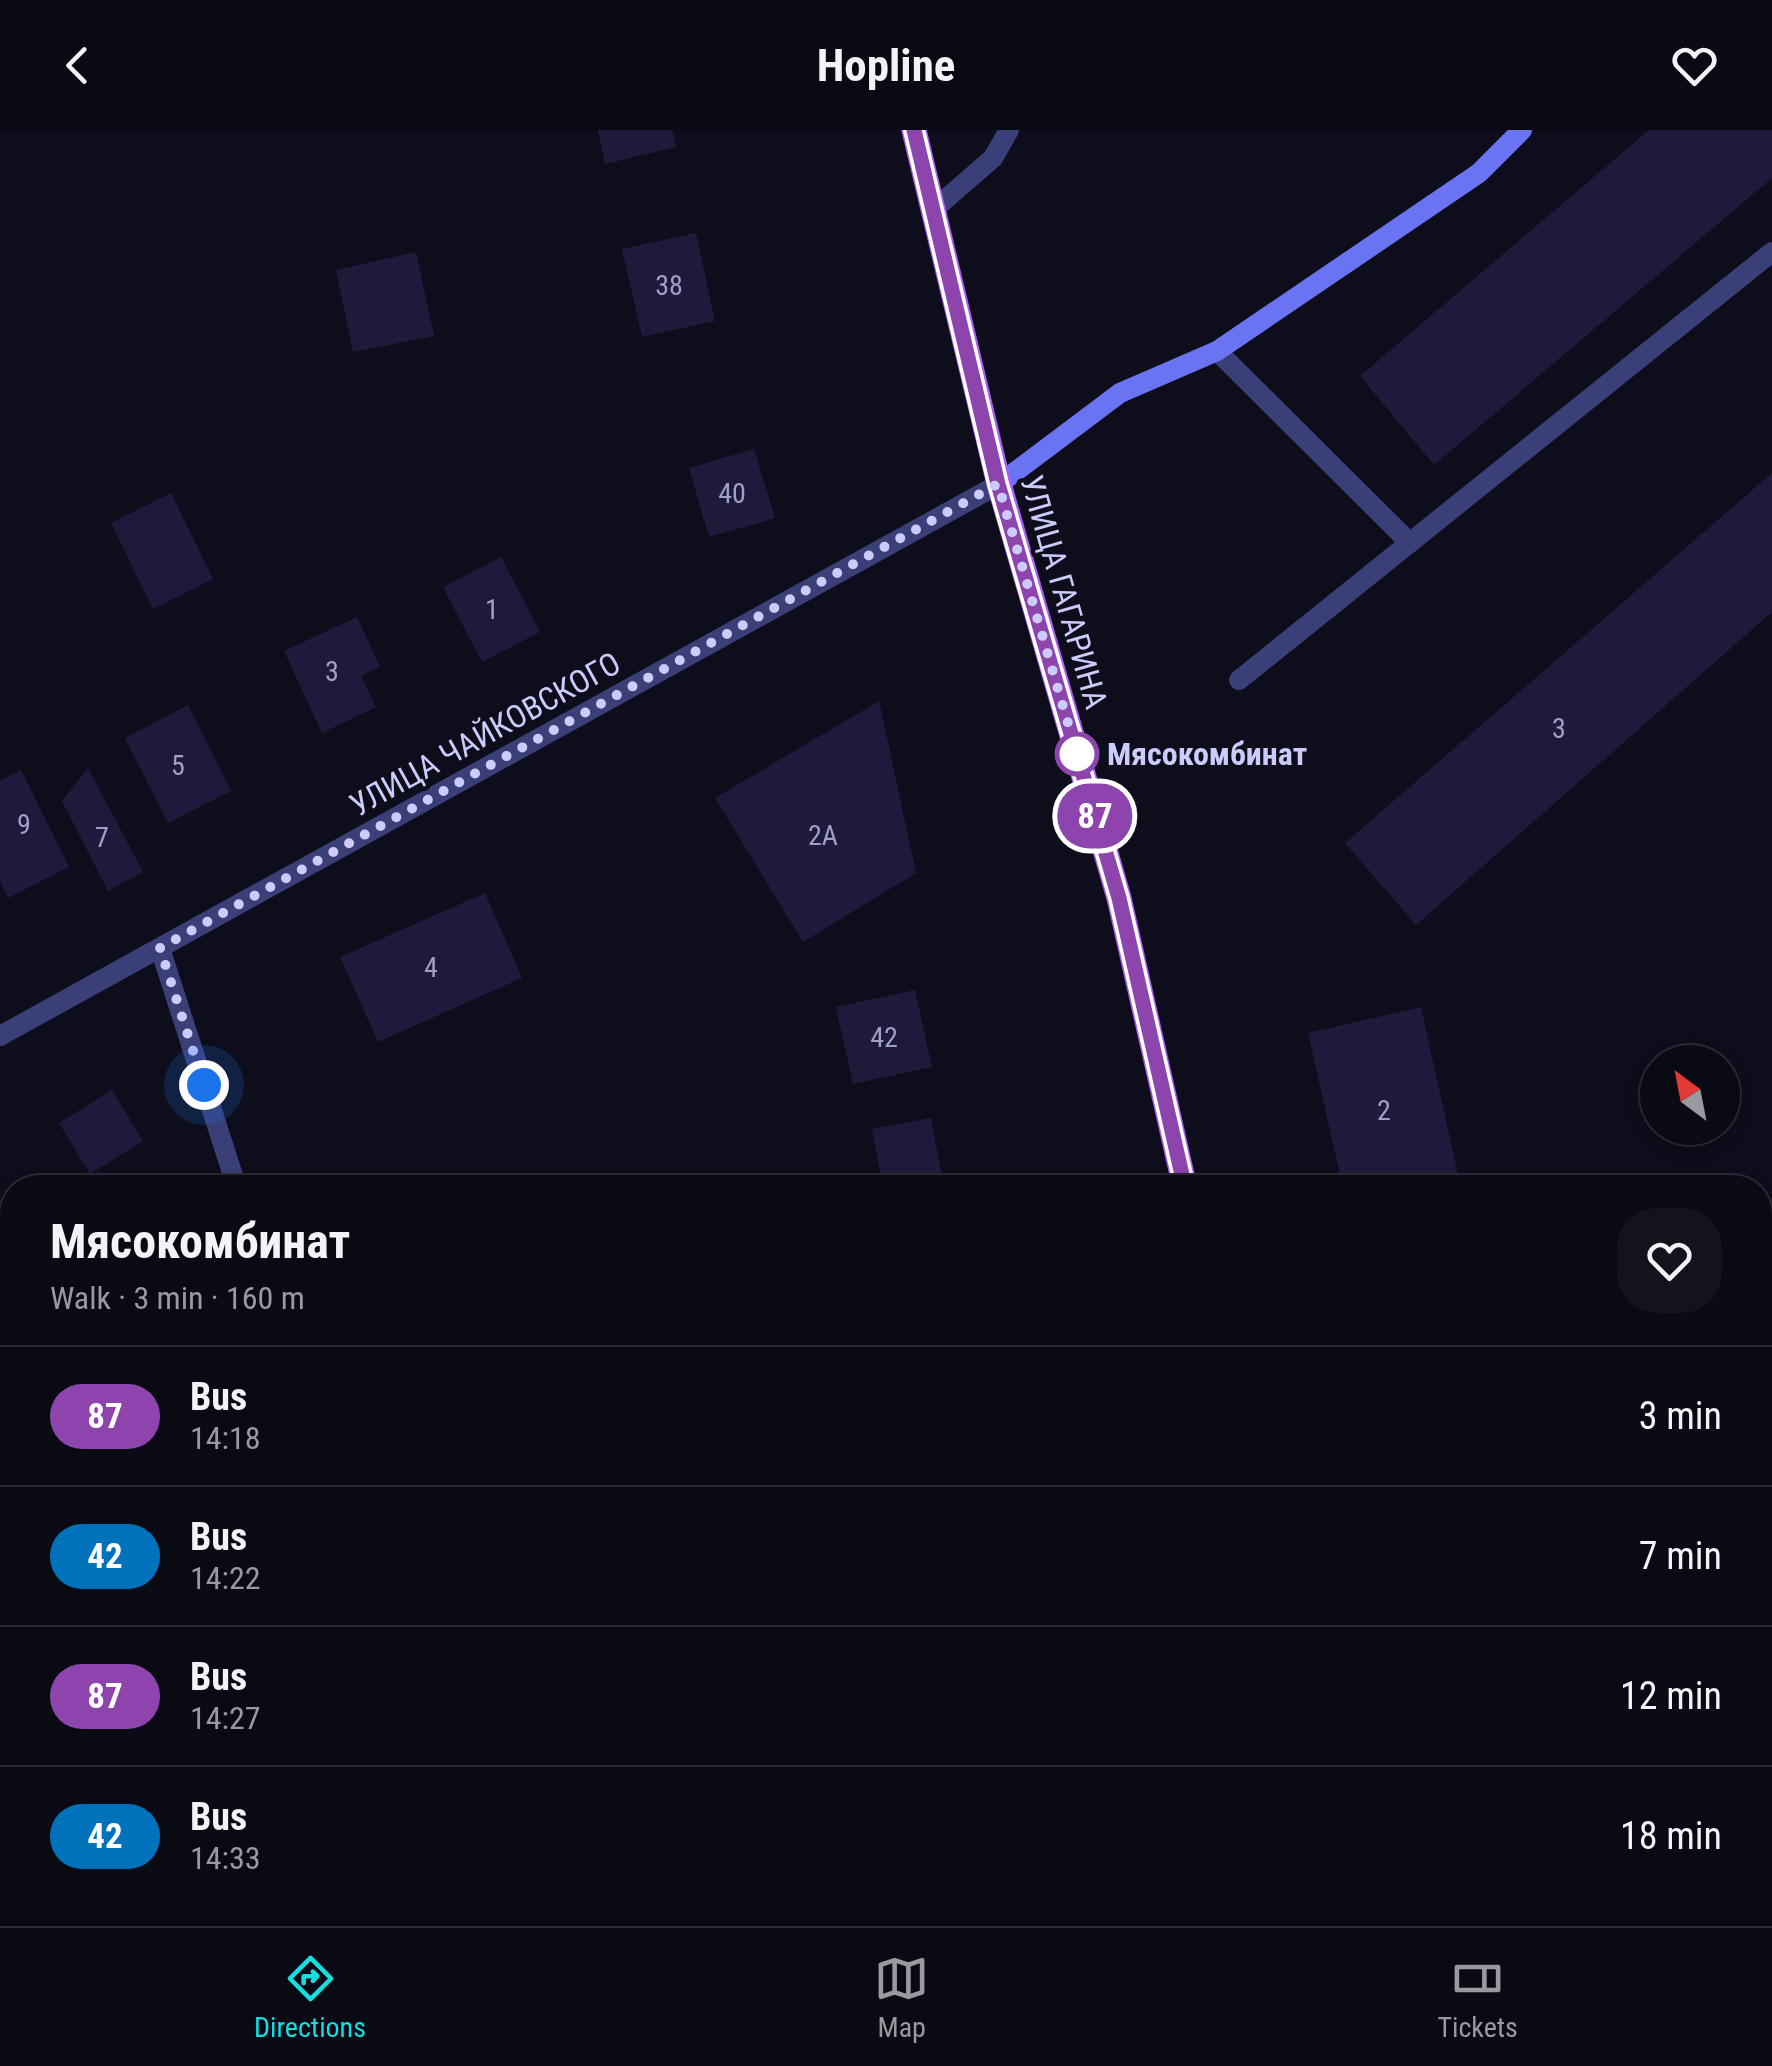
<!DOCTYPE html>
<html lang="en">
<head>
<meta charset="utf-8">
<style>
	:root { --surface:#0a0a14; --page:#13131d; --text:#f1f3f6; --muted:#999aa0; --line:#2a2b34; --accent:#13dfe0 }
	body { margin:0; font-family:"Roboto Condensed",sans-serif; background:var(--page); color:var(--text); height:100vh; display:flex; flex-direction:column; font-size:38px; white-space:nowrap }
	* { box-sizing:border-box; margin:0 }
	p { font-size:32px; color:var(--muted) }
	.icon { flex:none; width:55px; height:55px; fill:none; stroke:currentColor; stroke-width:2; stroke-linecap:round; stroke-linejoin:round }
	.map { position:relative; flex:1; overflow:hidden }
	.panel { position:absolute; left:0px; top:1045px; width:1772px; height:752px; display:flex; flex-direction:column; background:var(--surface); border-radius:40px 40px 0 0; box-shadow:0 5px 15px #0003,0 0 0 2px var(--line) }
	.panel>* { flex:none }
	.badge { padding:0 20px; border-radius:32px; font-size:35px; line-height:65px }
	.needle { width:65px; rotate:328deg }
	.fabs { position:absolute; left:1640px; top:915px; display:grid; gap:20px }
	.fabs a { display:grid; place-items:center; width:100px; height:100px; border-radius:50%; background:var(--surface); box-shadow:0 5px 15px #0003,0 0 0 2px var(--line); font-size:50px }
	.you { position:absolute; width:50px; height:50px; margin:-25px; border:8px solid #fff; border-radius:50%; background:#1a73e8; box-shadow:0 0 0 15px #1a73e833 }
	.map>.badge { position:absolute; translate:-50% -50%; box-shadow:0 0 0 5px #fff }
	.round { display:grid; place-items:center; flex:none; width:105px; height:105px; border-radius:40px; background:var(--page) }
	.head { display:flex; align-items:center; justify-content:space-between; height:170px; padding:0 50px }
	h1 { font-size:48px; font-weight:700; line-height:75px }
	ul { padding:0; list-style:none }
	li { display:flex; align-items:center; gap:30px; height:140px; padding:0 50px; border-top:2px solid var(--line) }
	li div { flex:1 }
	li b { display:block; font-size:38px }
	li em { font-style:normal }
	li .badge { min-width:110px; font-weight:700; text-align:center }
	header { display:flex; justify-content:space-between; align-items:center; height:130px; padding:0 50px; background:var(--surface); font-size:45px; font-weight:700 }
	.tab-bar { display:flex; justify-content:space-around; align-items:center; height:140px; border-top:2px solid var(--line); background:var(--surface); font-size:28px; color:var(--muted) }
	.tab-bar a { display:grid; justify-items:center; gap:5px }
	.tab-bar .on { color:var(--accent) }
	.map>svg:first-child { display:block }
</style>
</head>
<body>
<header><svg class="icon" aria-label="back" viewBox="0 0 24 24"><path d="M15 5l-7 7 7 7"/></svg>Hopline<svg class="icon" aria-label="heart" viewBox="0 0 24 24"><path d="M12 20l-8-8c-3-5 5-10 8-4 3-6 11-1 8 4z"/></svg></header>
<div class="map">
<svg width="1772" height="1796" viewBox="0 0 1772 1796">
	<rect width="100%" height="100%" fill="#0e0d1b"/>
	<g fill="#1e1a3b">
		<path d="M598 0H672L676 17 605 34Z"/>
		<path d="M1649 0H1772V48L1434 335 1360 246Z"/>
		<path d="M696 103 715 191 642 207 622 119Z"/>
		<path d="M416 122 434 206 353 222 336 140Z"/>
		<path d="M754 319 775 388 709 407 689 338Z"/>
		<path d="M1772 343V482L1416 795 1345 713Z"/>
		<path d="M171 363 213 449 153 479 111 393Z"/>
		<path d="M501 427 540 502 482 532 443 457Z"/>
		<path d="M357 487 380 537 361 546 376 577 322 603 284 521Z"/>
		<path d="M879 571 916 743 803 812 715 668Z"/>
		<path d="M188 575 231 661 168 693 125 608Z"/>
		<path d="M88 638 143 742 108 761 62 671Z"/>
		<path d="M21 640 69 737 8 768 0 751V651Z"/>
		<path d="M485 763 522 848 378 912 340 827Z"/>
		<path d="M915 860 932 937 853 954 836 877Z"/>
		<path d="M1421 877 1461 1058H1343L1308 903Z"/>
		<path d="M112 960 143 1011 90 1044 59 993Z"/>
		<path d="M931 988 943 1052 912 1058H883L872 999Z"/>
		<path d="M12 1341V1425L0 1398V1347Z"/>
		<path d="M1070 1785H1127L1129 1796H1072Z"/>
		<path d="M1506 1785H1625L1627 1796H1509Z"/>
	</g>
	<g fill="none" stroke-linecap="round" stroke-linejoin="round">
		<g stroke="#3b3f77" stroke-width="20">
			<path d="M1217 221 1410 413"/>
			<path d="M1239 550 1772 122"/>
		</g>
		<g stroke="#3b3f77" stroke-width="20">
			<path d="M932 81 993 28 1009 0"/>
			<path d="M160 818 237 1058"/>
			<path d="M0 906 999 354"/>
			<path d="M473 1785 476 1796"/>
		</g>
		<path stroke="#6a74f3" stroke-width="20" d="M999 354 1120 263 1217 221 1479 43 1522 0"/>
		<g stroke="#ab5cf1" stroke-width="25">
			<path d="M914 0 999 354 1119 768 1185 1058"/>
			<path d="M1352 1785 1354 1796"/>
		</g>
	</g>
	<g fill="none" stroke-linecap="round" stroke-linejoin="round">
		<g stroke="#fff" stroke-width="22">
			<path id="line" d="M914 0 998 354 1119 768 1185 1058"/>
		</g>
		<use href="#line" stroke="#8e44ad" stroke-width="15"/>
		<path stroke="#cccbfb" stroke-width="10" stroke-dasharray="0 18" d="M204 955 160 818 998 354 1077 624"/>
	</g>
	<circle fill="#fff" stroke="#8e44ad" stroke-width="5" cx="1077" cy="624" r="20"/>
	<g text-anchor="middle" dominant-baseline="central" stroke-width="9" stroke-linejoin="round" paint-order="stroke">
		<g font-size="28" fill="#a09fcb">
			<text x="669" y="155">38</text>
			<text x="732" y="363">40</text>
			<text x="492" y="479">1</text>
			<text x="332" y="541">3</text>
			<text x="1559" y="598">3</text>
			<text x="178" y="635">5</text>
			<text x="24" y="694">9</text>
			<text x="823" y="705">2А</text>
			<text x="102" y="707">7</text>
			<text x="431" y="837">4</text>
			<text x="884" y="907">42</text>
			<text x="1384" y="980">2</text>
		</g>
		<g font-size="32" fill="#cccbfb" stroke="#0e0d1b">
			<text transform="translate(1064 462) rotate(74)">УЛИЦА ГАГАРИНА</text>
			<text transform="translate(485 604) rotate(-29)">УЛИЦА ЧАЙКОВСКОГО</text>
		</g>
		<g font-size="32" font-weight="bold" fill="#cccbfb" stroke="#0e0d1b" text-anchor="start">
			<text x="1107" y="624">Мясокомбинат</text>
		</g>
	</g>
</svg>
<div class="fabs">
<a><svg class="needle" viewBox="-14 -14 28 28"><path d="M0-13l5 13h-10z" fill="#e53935"/><path d="M0 13l5-13h-10z" fill="#999aa0"/></svg></a>
</div>
<div class="you" style="left:204px;top:955px"></div>
<b class="badge" style="left:1095px;top:686px;background:#8e44ad;color:#fff">87</b>
<section class="panel">
<div class="head"><div><h1>Мясокомбинат</h1><p>Walk · 3 min · 160 m</p></div><a class="round"><svg class="icon" aria-label="heart" viewBox="0 0 24 24"><path d="M12 20l-8-8c-3-5 5-10 8-4 3-6 11-1 8 4z"/></svg></a></div>
<ul>
<li><span class="badge" style="background:#8e44ad;color:#fff">87</span><div><b>Bus</b><p>14:18</p></div><em>3 min</em></li>
<li><span class="badge" style="background:#0072bc;color:#fff">42</span><div><b>Bus</b><p>14:22</p></div><em>7 min</em></li>
<li><span class="badge" style="background:#8e44ad;color:#fff">87</span><div><b>Bus</b><p>14:27</p></div><em>12 min</em></li>
<li><span class="badge" style="background:#0072bc;color:#fff">42</span><div><b>Bus</b><p>14:33</p></div><em>18 min</em></li>
</ul>
</section>
</div>
<nav class="tab-bar">
<a class="on"><svg class="icon" aria-label="directions" viewBox="0 0 24 24"><path d="M12 3l9 9-9 9-9-9zM9 14v-3h6M13 9l2 2-2 2"/></svg>Directions</a>
<a><svg class="icon" aria-label="map" viewBox="0 0 24 24"><path d="M3 6l6-2 6 2 6-2v14l-6 2-6-2-6 2zM9 4v14M15 6v14"/></svg>Map</a>
<a><svg class="icon" aria-label="tickets" viewBox="0 0 24 24"><path d="M3 7h18v10H3zM15 7v10"/></svg>Tickets</a>
</nav>
</body>
</html>
